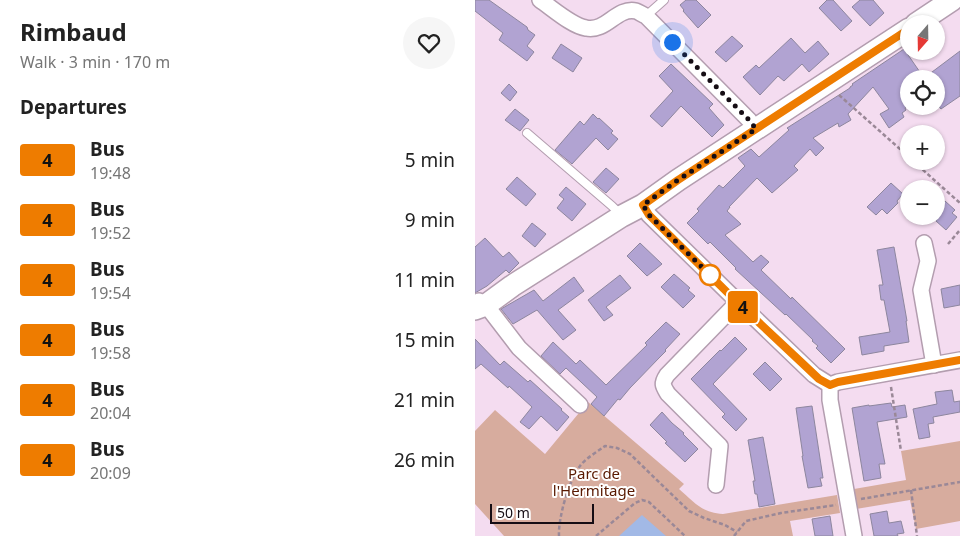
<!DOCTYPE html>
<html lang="en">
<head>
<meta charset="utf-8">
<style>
	:root { --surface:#fff; --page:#f6f6f6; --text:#222; --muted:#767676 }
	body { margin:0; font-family:"Noto Sans",sans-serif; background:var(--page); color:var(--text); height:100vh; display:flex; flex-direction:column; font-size:19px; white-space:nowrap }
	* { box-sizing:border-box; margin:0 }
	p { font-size:16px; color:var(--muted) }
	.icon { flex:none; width:28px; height:28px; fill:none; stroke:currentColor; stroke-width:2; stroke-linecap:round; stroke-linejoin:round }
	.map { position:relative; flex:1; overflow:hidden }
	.side { display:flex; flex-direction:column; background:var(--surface); width:475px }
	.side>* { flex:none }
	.badge { padding:0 10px; border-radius:4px; font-size:18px; line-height:32px }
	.needle { width:32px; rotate:200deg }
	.controls { position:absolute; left:425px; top:15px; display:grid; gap:10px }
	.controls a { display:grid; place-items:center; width:45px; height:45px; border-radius:50%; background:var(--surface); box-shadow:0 1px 4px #0004; font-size:25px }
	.scale { position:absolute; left:15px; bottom:12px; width:104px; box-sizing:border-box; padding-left:5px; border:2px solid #150d14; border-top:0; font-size:14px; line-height:18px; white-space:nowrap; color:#150d14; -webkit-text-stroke:4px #fff; paint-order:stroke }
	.you { position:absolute; width:25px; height:25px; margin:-12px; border:4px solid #fff; border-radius:50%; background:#1a73e8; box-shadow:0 0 0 8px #1a73e833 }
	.map>.badge { position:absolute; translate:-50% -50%; box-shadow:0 0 0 2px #fff }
	h2 { padding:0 20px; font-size:19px; line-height:45px }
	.round { display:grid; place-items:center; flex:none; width:52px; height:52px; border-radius:26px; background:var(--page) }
	.overview { display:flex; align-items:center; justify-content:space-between; height:85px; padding:0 20px }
	h1 { font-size:24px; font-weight:700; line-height:38px }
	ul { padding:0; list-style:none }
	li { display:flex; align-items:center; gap:15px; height:60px; padding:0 20px }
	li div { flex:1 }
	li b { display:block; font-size:19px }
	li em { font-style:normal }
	li .badge { min-width:55px; font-weight:700; text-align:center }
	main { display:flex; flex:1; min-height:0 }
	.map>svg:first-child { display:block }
</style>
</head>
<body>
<main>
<section class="side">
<div class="overview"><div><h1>Rimbaud</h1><p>Walk · 3 min · 170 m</p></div><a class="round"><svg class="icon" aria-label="heart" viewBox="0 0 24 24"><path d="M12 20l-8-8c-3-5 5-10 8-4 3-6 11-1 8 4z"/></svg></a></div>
<h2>Departures</h2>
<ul>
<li><span class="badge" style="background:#ee7c00;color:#111">4</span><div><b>Bus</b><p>19:48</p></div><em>5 min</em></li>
<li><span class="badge" style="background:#ee7c00;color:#111">4</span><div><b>Bus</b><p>19:52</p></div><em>9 min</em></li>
<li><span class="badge" style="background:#ee7c00;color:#111">4</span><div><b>Bus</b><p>19:54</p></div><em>11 min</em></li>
<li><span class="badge" style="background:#ee7c00;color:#111">4</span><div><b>Bus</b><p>19:58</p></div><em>15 min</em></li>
<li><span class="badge" style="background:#ee7c00;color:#111">4</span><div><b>Bus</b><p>20:04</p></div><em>21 min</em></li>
<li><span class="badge" style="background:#ee7c00;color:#111">4</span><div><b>Bus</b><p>20:09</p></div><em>26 min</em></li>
</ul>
</section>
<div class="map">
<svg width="485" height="536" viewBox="0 0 485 536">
	<rect width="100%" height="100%" fill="#f4dcf0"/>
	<g fill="#d7ac9e">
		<path d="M113 402 209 484 204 489C219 502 227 513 248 514L362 495 365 513 315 521 318 536H29L0 504V431L20 410 70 454Z"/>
		<path d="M485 441V521L441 529 435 500 381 509 379 489 431 480 426 451Z"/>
	</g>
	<path fill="#a2b9e6" d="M167 515 191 536H144Z"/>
	<g fill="#b1a3d2" stroke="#8d869e">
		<path d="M0 0H14L52 27 53 30 60 35 52 46 59 52 52 61 24 40 28 33 0 11Z"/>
		<path d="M211 0H221L236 15 223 28 208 11 209 10 205 5Z"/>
		<path d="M352 0H358L377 21 366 31 344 8Z"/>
		<path d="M385 0H398L409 13 395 26 377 7Z"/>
		<path d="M257 36 268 46 251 62 240 52Z"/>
		<path d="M316 38 330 53 343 41 354 54 334 72 327 64 309 81 303 76 285 95 268 77 281 65 284 68Z"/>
		<path d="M86 44 107 58 98 72 77 58Z"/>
		<path d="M429 49 449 78 485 51V96L466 109 461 103V79H434V105L430 108 431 110 427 113 429 117 414 128 405 114 414 109 398 87 373 114 376 120 364 127 363 123 338 138 349 148 341 156 335 149 319 166 323 170 297 193 282 178 254 207H255L252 211 266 224 250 235 278 262 286 255 294 262 286 270 316 299 317 297 370 349 356 363 341 348 343 346 337 341 338 340 311 314 310 315 260 269 261 268 235 242 233 244 212 223 224 211 222 209 244 185 248 188 270 166 263 158 276 149 284 157 314 130 312 128 375 88V87L378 85 377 84Z"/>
		<path d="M196 64 238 104 234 108 249 125 237 137 206 106 187 127 175 116 198 91 184 76Z"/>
		<path d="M34 84 42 92 35 101 26 93Z"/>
		<path d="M40 109 54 120 45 131 30 120Z"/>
		<path d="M118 114 123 119 124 118 138 131 136 133 143 139 133 150 121 138 97 164 80 150 105 121 109 125Z"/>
		<path d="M131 168 144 179 131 193 118 182Z"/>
		<path d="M42 177 61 194 51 206 31 189Z"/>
		<path d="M416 183 428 194 422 201 423 203 412 214 407 209 401 215 392 207Z"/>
		<path d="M91 187 111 204 97 221 82 208 89 199 84 195Z"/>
		<path d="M461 199 467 204 470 201 480 210 477 213 482 217 471 230 461 221Z"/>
		<path d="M57 223 71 234 60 247 47 236Z"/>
		<path d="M10 238 28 257 34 252 44 263 34 273 31 270 12 286 0 293V247Z"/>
		<path d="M165 243 187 264 172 276 152 256Z"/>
		<path d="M419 247 432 321H431L434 342 409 346V351L387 355 384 337 415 332 409 300H406L404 285H408L402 250Z"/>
		<path d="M199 274 215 288 213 290 220 296 208 308 186 287Z"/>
		<path d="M145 275 156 288 131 307 138 315 129 321 113 300Z"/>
		<path d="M99 277 109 291 83 310 101 330 88 340 62 310 38 324 26 309 59 290 68 301Z"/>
		<path d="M485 285V305L469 308 466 289Z"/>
		<path d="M191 322 205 334 190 350 191 351 184 358 155 388 145 400 143 399 129 416 116 404 122 397 91 368 85 374 66 356 78 342 101 364 105 360 131 385 172 345 170 343Z"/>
		<path d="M260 337 272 349 238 384 272 419 261 431 247 417 250 414 216 379 245 350 246 351Z"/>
		<path d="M0 339 25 365 29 361 53 382 55 380 87 409 86 410 94 417 82 431 66 416 54 429 45 422 57 407 34 386 33 388 6 364 0 369Z"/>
		<path d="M290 362 307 379 295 391 278 374Z"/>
		<path d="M477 390 479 402 485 401V412L458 417 459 423 453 424 455 437 444 439 438 409 462 404 460 392Z"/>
		<path d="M416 403 417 407 430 405 432 417 402 422 410 464H404L406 478 389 481 377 408 394 405V406Z"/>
		<path d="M337 406 348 478H345L347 486 333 488 327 456H328L321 408Z"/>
		<path d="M187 412 197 423 209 433 208 434 223 449 210 462 190 443 192 442 175 425Z"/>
		<path d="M288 437 300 504 284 507 282 494H280L278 481H280L273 440Z"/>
		<path d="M412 511 414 523 426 521 429 533 422 534 423 536H399L395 514Z"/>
		<path d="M355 516 358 536H340L337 519Z"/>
	</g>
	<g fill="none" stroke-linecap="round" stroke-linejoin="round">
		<g stroke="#b39daf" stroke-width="10">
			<g id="service">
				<path d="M171 16 189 0"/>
				<path d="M52 133 137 206 146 215"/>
			</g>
		</g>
		<g stroke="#b39daf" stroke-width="18">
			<g id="minor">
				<path d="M65 0C77 8 97 26 111 28 132 32 141 7 161 11 164 12 168 15 171 16L274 120 281 129"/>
				<path d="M168 205 174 215 263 302 339 375 355 385 363 382 485 360"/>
				<path d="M449 243 453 261 446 290 459 365"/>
				<path d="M4 301 11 305 44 348 105 405"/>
				<path d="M355 385V400L379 536"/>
				<path d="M241 485 245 446 193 394C188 386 186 384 192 375L263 302"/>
			</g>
		</g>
		<g stroke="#b39daf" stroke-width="24">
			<g id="secondary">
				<path d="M441 24 477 0"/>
				<path d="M0 309 11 305 37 286 147 216 168 205 203 180 434 29"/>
			</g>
		</g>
		<g stroke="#9a8897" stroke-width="2.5" stroke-dasharray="4 2.5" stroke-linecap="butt">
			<path d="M364 95 434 157"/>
			<path d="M438 161 485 203"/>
			<path d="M473 244 485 230"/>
			<path d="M416 387 426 451"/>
			<path d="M436 490 442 536"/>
			<path d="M386 499 485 482"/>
			<path d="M84 536C83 518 94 480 105 466 111 458 122 452 130 446L142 448 155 454 214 511 229 518 250 525 262 532"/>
			<path d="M121 536 160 503 167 500 174 502 210 536"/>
			<path d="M259 536 271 521 306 513 361 505"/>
		</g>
		<use href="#service" stroke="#fff" stroke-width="8"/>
		<use href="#minor" stroke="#fff" stroke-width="15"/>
		<use href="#secondary" stroke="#fff" stroke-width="21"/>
	</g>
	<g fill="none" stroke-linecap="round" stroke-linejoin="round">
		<g stroke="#fff" stroke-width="11">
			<path id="line" d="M434 29 203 180 168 205 174 215 262 302 326 362 344 379 355 385 363 382 485 360"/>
		</g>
		<use href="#line" stroke="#ee7c00" stroke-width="8"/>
		<path stroke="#150d14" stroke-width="5" stroke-dasharray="0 9" d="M197 42 274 120 281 129 203 180 168 205 174 215 237 277 235 275"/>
	</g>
	<circle fill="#fff" stroke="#ee7c00" stroke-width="2.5" cx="235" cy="275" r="10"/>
	<g text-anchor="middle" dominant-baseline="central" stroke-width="4" stroke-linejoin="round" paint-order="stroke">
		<g font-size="15" fill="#5a1a02" stroke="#fff">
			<text x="119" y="473">Parc de<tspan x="119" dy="17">l'Hermitage</tspan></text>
		</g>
	</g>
</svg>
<div class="controls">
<a><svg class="needle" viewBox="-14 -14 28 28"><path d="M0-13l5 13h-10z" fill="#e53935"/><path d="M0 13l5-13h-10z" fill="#767676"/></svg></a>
<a><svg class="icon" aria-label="locate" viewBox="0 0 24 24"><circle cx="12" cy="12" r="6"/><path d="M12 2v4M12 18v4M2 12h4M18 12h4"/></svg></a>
<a>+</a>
<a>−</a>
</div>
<div class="scale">50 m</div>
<div class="you" style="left:197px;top:42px"></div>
<b class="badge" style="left:268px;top:307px;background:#ee7c00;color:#111">4</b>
</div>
</main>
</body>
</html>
